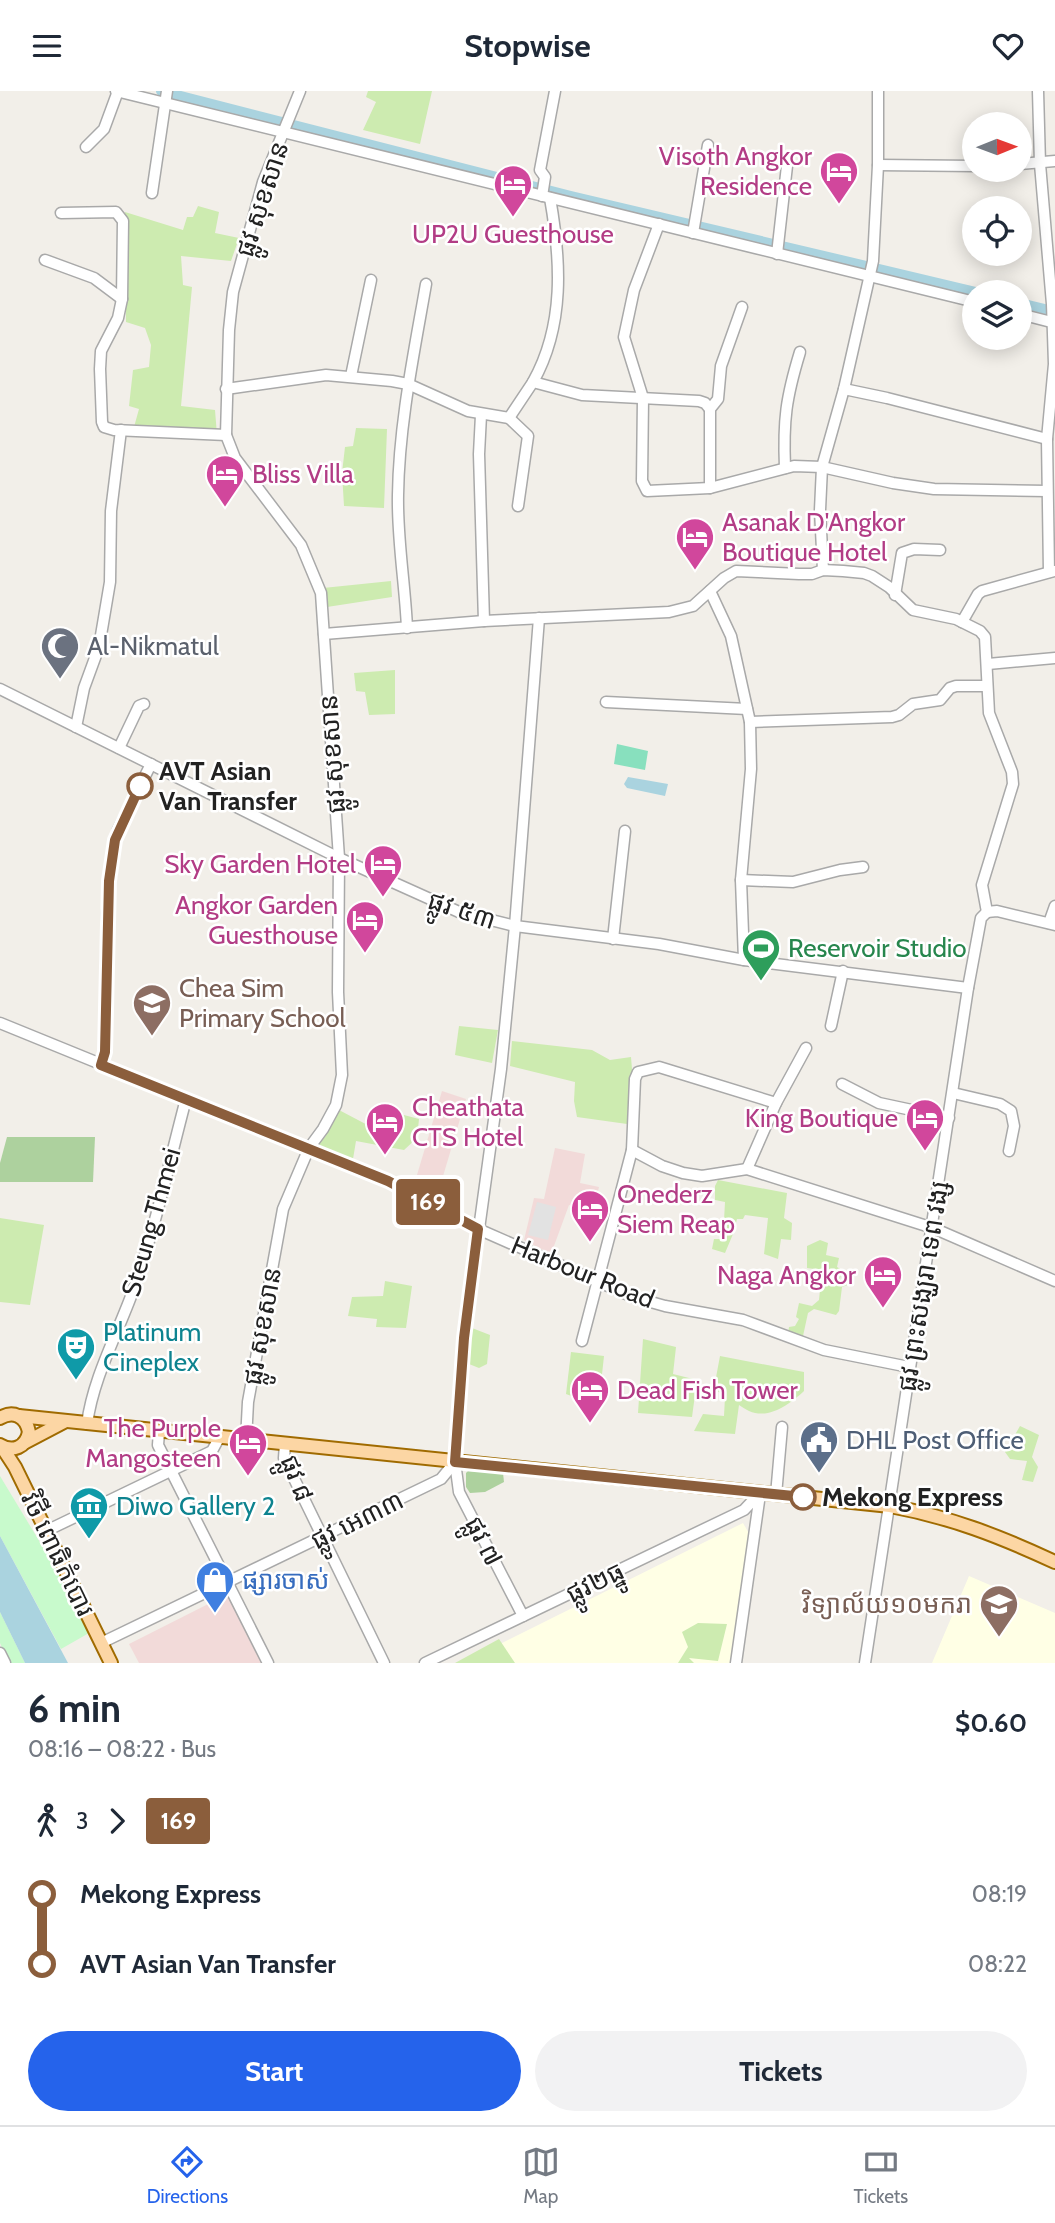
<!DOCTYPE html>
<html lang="en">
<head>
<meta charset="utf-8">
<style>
	:root { --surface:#fff; --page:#f2f2f3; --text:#1f2937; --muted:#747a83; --line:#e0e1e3; --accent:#2563eb }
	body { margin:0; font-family:Cabin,"Noto Sans Khmer",sans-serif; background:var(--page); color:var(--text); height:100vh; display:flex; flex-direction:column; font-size:26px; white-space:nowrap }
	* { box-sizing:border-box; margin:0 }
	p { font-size:23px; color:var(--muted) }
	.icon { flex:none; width:38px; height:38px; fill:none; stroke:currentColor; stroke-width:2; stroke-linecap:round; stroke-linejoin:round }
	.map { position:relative; height:1572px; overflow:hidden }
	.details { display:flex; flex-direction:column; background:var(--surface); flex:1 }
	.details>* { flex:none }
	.badge { padding:0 14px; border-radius:5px; font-size:24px; line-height:46px }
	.needle { width:46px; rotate:89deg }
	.fabs { position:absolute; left:962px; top:21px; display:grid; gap:14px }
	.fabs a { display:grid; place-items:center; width:70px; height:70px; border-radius:50%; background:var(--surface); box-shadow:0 4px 18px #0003; font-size:35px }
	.map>.badge { position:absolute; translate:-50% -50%; box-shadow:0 0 0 4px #fff }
	.legs { display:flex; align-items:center; gap:10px; height:77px; padding:0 28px; font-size:23px }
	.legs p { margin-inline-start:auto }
	.head { display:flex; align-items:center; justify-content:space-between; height:119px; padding:0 28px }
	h1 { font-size:38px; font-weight:700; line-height:52px }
	.cta { display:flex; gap:14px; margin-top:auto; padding:14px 28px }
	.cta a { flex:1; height:80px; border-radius:42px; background:var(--accent); color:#fff; font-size:28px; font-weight:700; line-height:80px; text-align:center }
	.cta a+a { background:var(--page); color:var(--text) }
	ul { padding:0 28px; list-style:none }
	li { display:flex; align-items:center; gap:24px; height:70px; font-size:26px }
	li i { display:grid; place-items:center; width:10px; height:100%; margin:0 9px; background:currentColor }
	li i::after { content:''; width:18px; height:18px; margin:-9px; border:5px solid; border-radius:50%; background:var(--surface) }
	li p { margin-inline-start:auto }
	li:first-child i { background:linear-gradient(#0000 50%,currentColor 0) }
	li:last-child i { background:linear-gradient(currentColor 50%,#0000 0) }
	header { display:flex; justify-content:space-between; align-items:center; height:91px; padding:0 28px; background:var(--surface); font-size:32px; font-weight:700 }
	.tabs { display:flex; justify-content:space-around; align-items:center; height:98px; border-top:2px solid var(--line); background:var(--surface); font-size:19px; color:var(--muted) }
	.tabs a { display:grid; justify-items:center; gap:4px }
	.tabs .on { color:var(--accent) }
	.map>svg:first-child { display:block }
</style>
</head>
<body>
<header><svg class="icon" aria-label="menu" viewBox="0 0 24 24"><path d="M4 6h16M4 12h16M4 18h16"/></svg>Stopwise<svg class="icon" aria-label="heart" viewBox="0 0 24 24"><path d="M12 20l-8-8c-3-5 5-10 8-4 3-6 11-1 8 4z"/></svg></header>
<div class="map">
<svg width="1055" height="1572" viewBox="0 0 1055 1572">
	<rect width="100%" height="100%" fill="#f2efe9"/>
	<g fill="#f2dad9">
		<path d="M442 1000 466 1008 438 1102 414 1094Z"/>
		<path d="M555 1057 585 1063 580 1092 599 1096 593 1120 569 1114 551 1163 524 1149 534 1107 544 1108Z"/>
		<path d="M230 1502 264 1572H139L129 1553Z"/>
	</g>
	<g fill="#ffffe5">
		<path d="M743 1432 751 1446 732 1572H462Z"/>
		<path d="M969 1485 1055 1522V1572H932Z"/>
	</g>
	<g fill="#cdebb0">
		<path d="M368 0H432L420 53 363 39 376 11 366 6Z"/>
		<path d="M198 115 219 121 215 142 239 147 231 170 181 165 183 194 192 196 181 315 215 319 217 344 134 336 139 318 129 315 133 279 149 276 151 254 145 237 126 231 125 121 183 139 187 126H193Z"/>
		<path d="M356 337 387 338 384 417 344 415 342 382 345 356 353 355Z"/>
		<path d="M391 490 392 506 327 516 323 497Z"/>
		<path d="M395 579V623L369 624 365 601 356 600 354 582Z"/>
		<path d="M459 935 498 939 492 972 455 964Z"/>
		<path d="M512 950 592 959 610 969 631 966 633 990 627 1033 577 1026 574 1010 575 991 510 975Z"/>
		<path d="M339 1019 377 1039 378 1020 385 1019 419 1028 417 1047 404 1059 356 1050 353 1068 342 1069 317 1055 325 1046Z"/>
		<path d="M718 1089 787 1102 784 1127 792 1132 791 1149 781 1148 778 1168 764 1163 768 1127 745 1124 743 1128H737L733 1143 725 1162 712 1158 714 1148H723L725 1111 715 1109V1095Z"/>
		<path d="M0 1127 44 1134 30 1214 0 1211Z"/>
		<path d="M820 1149 828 1152 826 1164 839 1167 837 1176 842 1179 840 1188 847 1189 848 1194 842 1196 839 1220 836 1224 814 1218 808 1222 803 1245 807 1249 788 1242 789 1236 795 1235 799 1228 796 1226 799 1212 812 1215 819 1209 822 1179 807 1177V1155Z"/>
		<path d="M385 1190 412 1195 406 1237 376 1236 377 1228 348 1225 352 1206 383 1205Z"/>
		<path d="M472 1237 490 1244 487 1273 479 1277 469 1273Z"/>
		<path d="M643 1248 676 1256 673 1283 697 1289 692 1326 638 1322Z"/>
		<path d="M571 1261 604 1265 599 1311 582 1309 566 1303Z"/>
		<path d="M720 1265 804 1281V1300C790 1313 769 1329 749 1320 745 1318 742 1316 739 1314L735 1343 694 1340 703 1323 724 1325 725 1306 714 1297Z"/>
		<path d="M1020 1335 1039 1344 1032 1366 1038 1376 1033 1391 1022 1389 1027 1370 1010 1368 1005 1361Z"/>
		<path d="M698 1532 727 1533 718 1570 689 1567 694 1572H678L688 1556 682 1541Z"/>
		<path d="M499 1548 515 1572H455Z"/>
	</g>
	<g fill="#add19e">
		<path d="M7 1046H95L93 1091H0V1072Z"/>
		<path d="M468 1380 503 1382 504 1391 485 1401 470 1402 466 1396V1382Z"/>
	</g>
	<g fill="#c8facc">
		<path d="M0 1385 73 1506 89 1542 61 1558 0 1445Z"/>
		<path d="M0 1521 25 1572H9L0 1552Z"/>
	</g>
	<path fill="#88e0be" d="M617 653 648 660 645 679 614 673Z"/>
	<path fill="#e2e2e2" d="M537 1111 556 1116 548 1149 528 1144Z"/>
	<g fill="#aad3df">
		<path d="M628 686 668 693 665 705 627 697 624 693Z"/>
		<path d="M0 1445 68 1572H25L0 1521Z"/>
	</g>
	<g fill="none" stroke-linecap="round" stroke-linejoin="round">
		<g stroke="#aad3df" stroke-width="10">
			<path d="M161 0 571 105 976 201"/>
			<path d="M1020 212 1049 219"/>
		</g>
		<g stroke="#a9a9a9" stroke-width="13">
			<g id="minor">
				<path d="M116 0 975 211"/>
				<path d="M1038 0 1040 73 1052 213 1054 273 1047 348 1049 481"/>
				<path d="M86 56 104 38 118 0"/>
				<path d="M1020 73 1055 70"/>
				<path d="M878 74 975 75"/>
				<path d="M152 102 167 0"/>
				<path d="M542 105 545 86 540 79 555 0"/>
				<path d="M61 122 116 121 123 130 122 208 118 227 101 260 100 278 102 331 104 336 114 339 226 344"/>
				<path d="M659 133 634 199 624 246 643 307 642 390 647 400 710 397 794 375 822 376 893 392 934 398 1047 400"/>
				<path d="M693 142 708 54"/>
				<path d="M777 163 788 66"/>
				<path d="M45 169 94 187 122 208"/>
				<path d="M1020 223 1055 232"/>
				<path d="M351 285 371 189"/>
				<path d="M533 291C565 234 561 169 550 107"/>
				<path d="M226 298 326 284 392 290 408 293 468 320 509 327 528 345 518 415"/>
				<path d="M844 298 887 307 1047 348"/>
				<path d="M481 324 479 363 484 530"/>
				<path d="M509 327 533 291 582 304 699 310 705 312 710 318"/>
				<path d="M785 377C783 329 786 307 800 261"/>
				<path d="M710 397V318L718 308 721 275 742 216"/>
				<path d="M823 479 820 419 822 376 844 298 873 170 878 74V0"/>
				<path d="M710 500 731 545 750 631 751 678 741 789 744 869"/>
				<path d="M895 504 902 462 914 458 940 459"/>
				<path d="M962 531 978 503 982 500 1054 480"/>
				<path d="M407 537C405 492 397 448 398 404 399 333 414 262 426 193"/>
				<path d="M324 543 484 530 669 521 693 515 724 487 736 480 799 483H812L823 479 843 480 864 482 872 485 889 496 913 519 956 528 980 540 985 546 989 622 1012 681 1013 693 982 794 987 821"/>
				<path d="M988 573 1055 567"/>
				<path d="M0 598 339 767 459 821 515 835 659 853 744 869 968 897"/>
				<path d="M606 611 747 618"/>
				<path d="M750 631 892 626 899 624 913 613 940 609 950 597 956 595H987"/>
				<path d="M76 636 84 597 99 556 110 491 111 420 121 339"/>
				<path d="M119 657 139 615 144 613"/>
				<path d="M741 789 793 791 840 779 863 776"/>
				<path d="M987 821 997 820 1055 834"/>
				<path d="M1049 832 1055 815"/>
				<path d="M613 848 625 740"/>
				<path d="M0 932 388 1090 478 1138 633 1206 665 1215 743 1229 824 1259 909 1276"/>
				<path d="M831 935 843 880"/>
				<path d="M101 974 105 961 107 823 113 761 118 739 151 673"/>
				<path d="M842 993 879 1012 949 1027"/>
				<path d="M953 1002 1000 1013 1011 1020 1014 1035 1009 1060"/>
				<path d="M632 1059 662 1075 683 1082 702 1085 747 1078 933 1137 1055 1190"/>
				<path d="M747 1078 776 1012 806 957"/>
				<path d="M582 1250 632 1059 635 988 638 981 659 976 776 1012"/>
				<path d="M87 1333C93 1287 117 1244 133 1200 155 1138 169 1072 186 1008"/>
				<path d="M159 1341 158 1354 268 1572"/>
				<path d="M246 1349 248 1311 283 1118 309 1057 323 1038 336 1014 342 984 338 901 339 767 321 502 301 454 235 367 226 344 229 239 233 201 263 91 300 0"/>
				<path d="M285 1353 284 1367 384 1572"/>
				<path d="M776 1404 782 1336"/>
				<path d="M46 1440 212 1360 219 1347"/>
				<path d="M523 1525 459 1401 455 1371 464 1247 501 978 515 835 539 527"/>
				<path d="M101 1552 441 1388 455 1371"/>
				<path d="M0 1562 5 1572"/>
				<path d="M425 1572 744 1419 760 1402"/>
				<path d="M736 1572 760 1403"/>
				<path d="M865 1572 968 897 981 827 987 821"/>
			</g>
		</g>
		<g stroke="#a06b00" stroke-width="16">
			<g id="major">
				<path d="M19 1325 890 1415C950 1426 999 1445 1055 1471"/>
				<path d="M0 1327C13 1319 26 1325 29 1341 26 1356 13 1362 0 1354"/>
				<path d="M24 1352 64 1331"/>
				<path d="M2 1356 15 1376 111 1572"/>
			</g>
		</g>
		<use href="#minor" stroke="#fff" stroke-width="10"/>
		<use href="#major" stroke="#fcd6a4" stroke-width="12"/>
	</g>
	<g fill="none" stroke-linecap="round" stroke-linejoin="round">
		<g stroke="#fff" stroke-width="16">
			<path id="line-1" d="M140 695 115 749 109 790 105 961 101 974 388 1090 478 1138 464 1247 455 1371 803 1406"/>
		</g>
		<use href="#line-1" stroke="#8b5e3c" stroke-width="10"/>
	</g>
	<defs>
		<g id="hotel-pin" transform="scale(2.0125)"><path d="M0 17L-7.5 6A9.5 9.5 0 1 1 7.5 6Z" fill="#d1479c" stroke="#fff"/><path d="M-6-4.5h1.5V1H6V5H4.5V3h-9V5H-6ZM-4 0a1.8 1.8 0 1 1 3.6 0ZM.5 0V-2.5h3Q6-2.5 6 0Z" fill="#fff"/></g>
		<g id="mosque-pin" transform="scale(2.0125)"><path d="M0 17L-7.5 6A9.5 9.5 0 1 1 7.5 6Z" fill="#6b7280" stroke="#fff"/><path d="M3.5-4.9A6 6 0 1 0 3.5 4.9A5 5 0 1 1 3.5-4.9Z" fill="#fff"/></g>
		<g id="stadium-pin" transform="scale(2.0125)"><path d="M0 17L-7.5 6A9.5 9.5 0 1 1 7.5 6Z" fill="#2e9e5b" stroke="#fff"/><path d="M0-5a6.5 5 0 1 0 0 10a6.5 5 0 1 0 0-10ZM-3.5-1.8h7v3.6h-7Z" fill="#fff"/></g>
		<g id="school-pin" transform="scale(2.0125)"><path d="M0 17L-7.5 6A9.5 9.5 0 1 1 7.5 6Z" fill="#8d6e63" stroke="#fff"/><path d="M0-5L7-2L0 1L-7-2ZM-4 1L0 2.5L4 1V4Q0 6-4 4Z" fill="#fff"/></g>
		<g id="theatre-pin" transform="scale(2.0125)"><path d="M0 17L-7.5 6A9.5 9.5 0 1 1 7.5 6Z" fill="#0f9aa8" stroke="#fff"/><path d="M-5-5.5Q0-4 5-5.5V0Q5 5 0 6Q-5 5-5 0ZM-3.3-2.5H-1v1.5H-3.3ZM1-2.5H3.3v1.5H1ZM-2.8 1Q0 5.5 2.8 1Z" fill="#fff"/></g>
		<g id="civic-pin" transform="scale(2.0125)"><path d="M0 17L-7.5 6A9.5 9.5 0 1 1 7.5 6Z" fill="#5c6f8a" stroke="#fff"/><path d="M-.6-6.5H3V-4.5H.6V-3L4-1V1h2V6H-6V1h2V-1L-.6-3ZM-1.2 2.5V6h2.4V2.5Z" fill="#fff"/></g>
		<g id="museum-pin" transform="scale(2.0125)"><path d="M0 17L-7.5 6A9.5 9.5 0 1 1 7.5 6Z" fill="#0f9aa8" stroke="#fff"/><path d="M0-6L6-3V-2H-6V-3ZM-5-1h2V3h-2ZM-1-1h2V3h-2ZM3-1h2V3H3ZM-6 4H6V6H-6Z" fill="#fff"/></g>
		<g id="shop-pin" transform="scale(2.0125)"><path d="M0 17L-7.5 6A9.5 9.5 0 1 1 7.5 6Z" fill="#3f7fe0" stroke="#fff"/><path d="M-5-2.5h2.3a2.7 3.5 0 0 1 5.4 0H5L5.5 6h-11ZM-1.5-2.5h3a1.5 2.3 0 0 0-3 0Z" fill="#fff"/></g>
	</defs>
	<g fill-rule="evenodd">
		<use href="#hotel-pin" x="839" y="80"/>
		<use href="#hotel-pin" x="513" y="93"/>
		<use href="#hotel-pin" x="225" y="383"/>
		<use href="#hotel-pin" x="695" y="446"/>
		<use href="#mosque-pin" x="60" y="555"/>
		<use href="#hotel-pin" x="383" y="773"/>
		<use href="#hotel-pin" x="365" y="829"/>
		<use href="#stadium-pin" x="761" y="857"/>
		<use href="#school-pin" x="152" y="912"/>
		<use href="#hotel-pin" x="925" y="1027"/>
		<use href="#hotel-pin" x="385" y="1031"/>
		<use href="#hotel-pin" x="590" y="1118"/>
		<use href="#hotel-pin" x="883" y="1184"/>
		<use href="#theatre-pin" x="76" y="1256"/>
		<use href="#hotel-pin" x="590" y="1299"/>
		<use href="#civic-pin" x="819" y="1349"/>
		<use href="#hotel-pin" x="248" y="1352"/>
		<use href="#museum-pin" x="89" y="1415"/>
		<use href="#shop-pin" x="215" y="1489"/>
		<use href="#school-pin" x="999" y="1513"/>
	</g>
	<g fill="#fff" stroke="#8b5e3c" stroke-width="3.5">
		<circle cx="140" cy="695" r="12"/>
		<circle cx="803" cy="1406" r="12"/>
	</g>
	<g text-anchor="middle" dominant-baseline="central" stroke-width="5" stroke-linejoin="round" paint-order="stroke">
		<g font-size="26" fill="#b23c85" stroke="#fff" text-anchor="end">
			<text x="812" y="65">Visoth Angkor<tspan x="812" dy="30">Residence</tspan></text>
			<text x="513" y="143" text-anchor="middle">UP2U Guesthouse</text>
			<text x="252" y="383" text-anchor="start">Bliss Villa</text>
			<text x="722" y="431" text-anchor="start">Asanak D'Angkor<tspan x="722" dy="30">Boutique Hotel</tspan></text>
			<text x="356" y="773">Sky Garden Hotel</text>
			<text x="338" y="814">Angkor Garden<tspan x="338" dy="30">Guesthouse</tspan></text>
			<text x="412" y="1016" text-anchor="start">Cheathata<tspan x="412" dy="30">CTS Hotel</tspan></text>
			<text x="898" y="1027">King Boutique</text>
			<text x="617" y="1103" text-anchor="start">Onederz<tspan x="617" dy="30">Siem Reap</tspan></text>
			<text x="856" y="1184">Naga Angkor</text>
			<text x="617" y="1299" text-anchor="start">Dead Fish Tower</text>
			<text x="221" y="1337">The Purple<tspan x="221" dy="30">Mangosteen</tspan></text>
		</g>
		<g font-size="26" fill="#222" stroke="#fff">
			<text transform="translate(262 108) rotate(-72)">ផ្លូវ សុខសាន</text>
			<text transform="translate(332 663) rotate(-94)">ផ្លូវ សុខសាន</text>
			<text transform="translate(462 819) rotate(18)">ផ្លូវ ៥៣</text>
			<text transform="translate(151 1131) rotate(-74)">Steung Thmei</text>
			<text transform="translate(583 1181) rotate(22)">Harbour Road</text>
			<text transform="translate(923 1195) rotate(-81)">ផ្លូវ ព្រះសង្ឃរា ទេព វង្ស</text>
			<text transform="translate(262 1235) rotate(-80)">ផ្លូវ សុខសាន</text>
			<text transform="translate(297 1387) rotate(69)">ផ្លូវ ៨</text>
			<text transform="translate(357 1429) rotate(-26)">ផ្លូវ អេ៣៣</text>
			<text transform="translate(484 1450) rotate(63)">ផ្លូវ ៧</text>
			<text transform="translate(58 1463) rotate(64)">វិថី ពោធិកំបោរ</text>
			<text transform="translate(595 1491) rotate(-26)">ផ្លូវ២ធ្នូ</text>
		</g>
		<g font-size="26" fill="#5b616d" stroke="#fff" text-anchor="start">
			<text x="87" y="555">Al-Nikmatul</text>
		</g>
		<g font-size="26" font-weight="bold" fill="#222" stroke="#fff" text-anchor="start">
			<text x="159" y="680">AVT Asian<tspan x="159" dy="30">Van Transfer</tspan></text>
			<text x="822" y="1406">Mekong Express</text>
		</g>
		<g font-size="26" fill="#27864d" stroke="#fff" text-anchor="start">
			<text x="788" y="857">Reservoir Studio</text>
		</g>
		<g font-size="26" fill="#785e54" stroke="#fff" text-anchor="start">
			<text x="179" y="897">Chea Sim<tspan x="179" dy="30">Primary School</tspan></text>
			<text x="972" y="1513" text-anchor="end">វិទ្យាល័យ១០មករា</text>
		</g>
		<g font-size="26" fill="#0d838f" stroke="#fff" text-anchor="start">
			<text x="103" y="1241">Platinum<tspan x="103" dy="30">Cineplex</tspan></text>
			<text x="116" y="1415">Diwo Gallery 2</text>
		</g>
		<g font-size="26" fill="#4e5e75" stroke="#fff" text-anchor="start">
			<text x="846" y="1349">DHL Post Office</text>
		</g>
		<g font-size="26" fill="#366cbe" stroke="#fff" text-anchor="start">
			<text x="242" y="1489">ផ្សារចាស់</text>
		</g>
	</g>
</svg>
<div class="fabs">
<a><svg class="needle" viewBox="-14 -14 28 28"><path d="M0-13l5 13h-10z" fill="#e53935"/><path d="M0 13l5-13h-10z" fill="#747a83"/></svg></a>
<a><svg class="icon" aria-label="locate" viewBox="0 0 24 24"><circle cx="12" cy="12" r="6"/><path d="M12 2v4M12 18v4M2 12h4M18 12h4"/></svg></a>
<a><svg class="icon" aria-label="layers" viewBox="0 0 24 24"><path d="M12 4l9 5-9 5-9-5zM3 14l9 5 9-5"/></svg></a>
</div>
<b class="badge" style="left:428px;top:1111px;background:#8b5e3c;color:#fff">169</b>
</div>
<section class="details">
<div class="head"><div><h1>6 min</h1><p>08:16 – 08:22 · Bus</p></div><b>$0.60</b></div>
<div class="legs"><svg class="icon" aria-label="walk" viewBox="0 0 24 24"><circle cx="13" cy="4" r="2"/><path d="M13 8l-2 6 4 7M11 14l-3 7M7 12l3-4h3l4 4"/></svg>3<svg class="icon" aria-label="forward" viewBox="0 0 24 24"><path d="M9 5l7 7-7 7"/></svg><b class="badge" style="background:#8b5e3c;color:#fff">169</b></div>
<ul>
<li><i style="color:#8b5e3c"></i><b>Mekong Express</b><p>08:19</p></li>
<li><i style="color:#8b5e3c"></i><b>AVT Asian Van Transfer</b><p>08:22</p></li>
</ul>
<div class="cta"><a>Start</a><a>Tickets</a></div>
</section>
<nav class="tabs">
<a class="on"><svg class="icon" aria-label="directions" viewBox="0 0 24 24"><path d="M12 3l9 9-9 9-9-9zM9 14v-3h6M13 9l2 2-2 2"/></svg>Directions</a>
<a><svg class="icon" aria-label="map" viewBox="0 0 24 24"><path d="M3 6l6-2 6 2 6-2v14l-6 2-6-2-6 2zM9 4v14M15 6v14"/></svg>Map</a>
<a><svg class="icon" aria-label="tickets" viewBox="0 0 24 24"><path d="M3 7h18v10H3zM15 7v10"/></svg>Tickets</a>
</nav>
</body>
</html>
